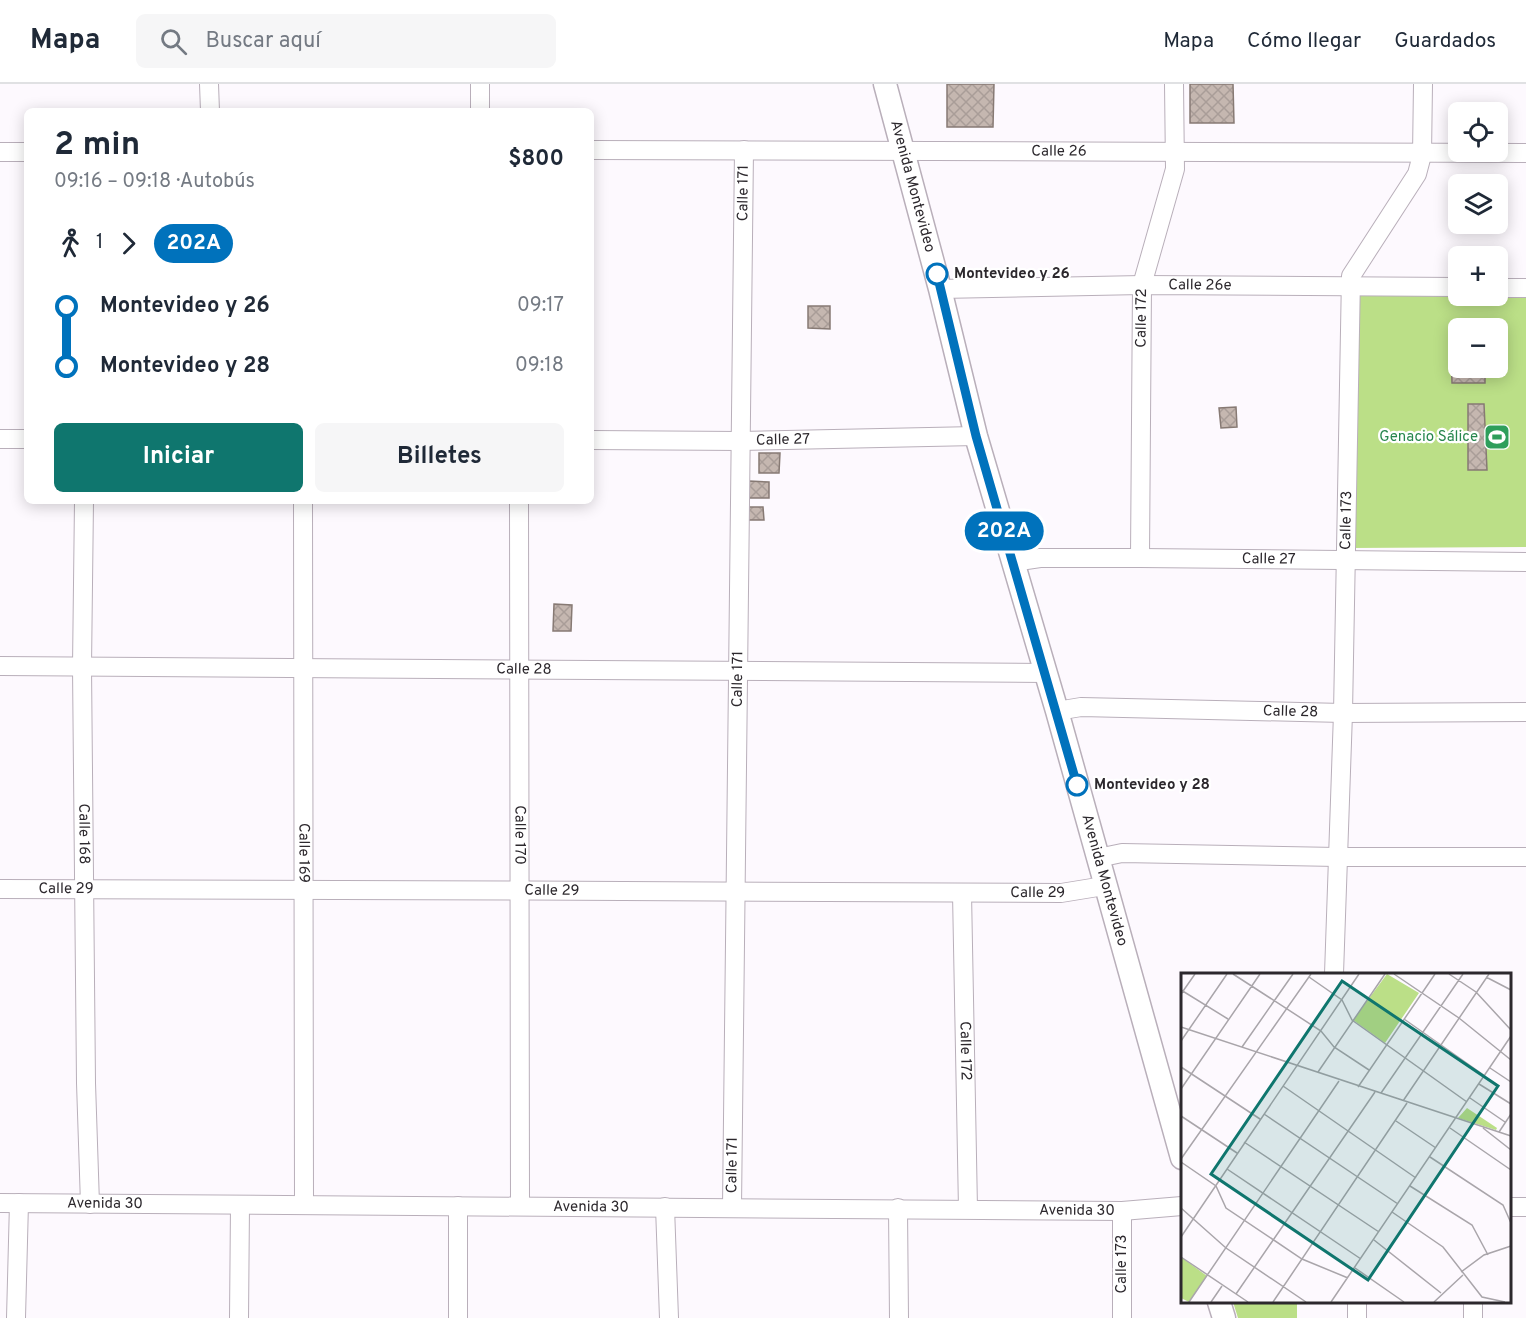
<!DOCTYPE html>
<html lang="es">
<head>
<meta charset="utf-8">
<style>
	:root { --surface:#fff; --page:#f6f6f7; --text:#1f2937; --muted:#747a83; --line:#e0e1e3; --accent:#0f766e }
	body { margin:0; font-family:Overpass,sans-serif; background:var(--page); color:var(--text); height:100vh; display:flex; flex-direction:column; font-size:22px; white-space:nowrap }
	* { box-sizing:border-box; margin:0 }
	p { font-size:20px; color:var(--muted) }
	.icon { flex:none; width:33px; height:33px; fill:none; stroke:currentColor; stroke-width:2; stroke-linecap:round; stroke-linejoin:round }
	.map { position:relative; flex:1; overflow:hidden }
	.side { position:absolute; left:24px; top:24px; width:570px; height:396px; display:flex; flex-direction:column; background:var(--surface); border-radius:9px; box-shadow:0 3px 15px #0003 }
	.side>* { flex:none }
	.badge { padding:0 12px; border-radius:20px; font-size:21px; line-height:39px }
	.controls { position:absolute; left:1448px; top:18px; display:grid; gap:12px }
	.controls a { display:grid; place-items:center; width:60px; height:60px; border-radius:9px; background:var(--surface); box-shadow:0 3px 15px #0003; font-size:30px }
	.map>.badge { position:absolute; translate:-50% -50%; box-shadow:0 0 0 3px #fff }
	.legs { display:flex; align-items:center; gap:9px; height:66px; padding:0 30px; font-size:20px }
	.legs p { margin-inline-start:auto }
	.overview { display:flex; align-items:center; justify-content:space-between; height:102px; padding:0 30px }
	h1 { font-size:33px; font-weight:700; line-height:45px }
	.button { display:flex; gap:12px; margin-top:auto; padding:12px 30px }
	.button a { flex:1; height:69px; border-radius:9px; background:var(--accent); color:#fff; font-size:24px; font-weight:700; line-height:69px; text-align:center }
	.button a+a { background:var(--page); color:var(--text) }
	ul { padding:0 30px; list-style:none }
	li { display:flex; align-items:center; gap:21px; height:60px; font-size:22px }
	li i { display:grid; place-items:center; width:9px; height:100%; margin:0 8px; background:currentColor }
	li i::after { content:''; width:15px; height:15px; margin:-8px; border:4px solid; border-radius:50%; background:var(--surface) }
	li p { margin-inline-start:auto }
	li:first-child i { background:linear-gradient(#0000 50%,currentColor 0) }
	li:last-child i { background:linear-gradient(currentColor 50%,#0000 0) }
	header { display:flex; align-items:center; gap:36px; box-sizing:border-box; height:84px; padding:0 30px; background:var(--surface); border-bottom:2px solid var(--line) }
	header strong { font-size:28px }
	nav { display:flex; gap:33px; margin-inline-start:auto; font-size:21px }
	.search { width:420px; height:54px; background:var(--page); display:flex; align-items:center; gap:15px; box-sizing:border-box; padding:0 21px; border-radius:9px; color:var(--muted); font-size:22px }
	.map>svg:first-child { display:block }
</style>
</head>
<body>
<header>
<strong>Mapa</strong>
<div class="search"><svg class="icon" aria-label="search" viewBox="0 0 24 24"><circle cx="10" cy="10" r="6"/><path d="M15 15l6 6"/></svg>Buscar aquí</div>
<nav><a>Mapa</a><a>Cómo llegar</a><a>Guardados</a></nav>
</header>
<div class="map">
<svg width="1526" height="1234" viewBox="0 0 1526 1234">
	<defs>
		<pattern id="building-cross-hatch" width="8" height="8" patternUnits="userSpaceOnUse" patternTransform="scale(1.5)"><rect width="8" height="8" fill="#c5b7b0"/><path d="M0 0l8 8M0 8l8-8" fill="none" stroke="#a99d98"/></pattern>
	</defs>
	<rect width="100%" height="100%" fill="#fdf9fe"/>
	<g fill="#bbdf87" fill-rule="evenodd">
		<path d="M1355 209 1526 213V463L1350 464ZM1458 244H1497V284H1458Z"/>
		<path d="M1233 1218H1297V1234H1238Z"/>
	</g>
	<g fill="url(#building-cross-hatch)" stroke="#877a74" stroke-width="1.5">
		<path d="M947 0H994L993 43H947Z"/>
		<path d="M1190 0H1233L1234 39H1190Z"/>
		<path d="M808 222H830V245L808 244Z"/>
		<path d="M1451 259H1458V284H1485V299H1452Z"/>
		<path d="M1468 320H1484L1487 386H1468Z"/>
		<path d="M1236 323 1237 343 1221 344 1219 324Z"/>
		<path d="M759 369H780L779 389H759Z"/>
		<path d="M749 397 769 398V414H748Z"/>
		<path d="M745 423H763L764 436H745Z"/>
		<path d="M554 520 572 521 571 547H553Z"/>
	</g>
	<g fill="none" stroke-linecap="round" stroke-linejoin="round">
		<g stroke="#b9afba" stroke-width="20">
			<g id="minor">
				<path d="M209 0 210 27"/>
				<path d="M480 27V0"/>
				<path id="s1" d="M591 66 1526 69"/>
				<path d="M0 68H27"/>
				<path d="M1497 204H1526"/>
				<path id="s2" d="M940 205 1142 201 1458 203"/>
				<path d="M0 355H27"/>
				<path id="s3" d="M591 356 740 357 976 352"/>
				<path id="s4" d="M84 417 82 583 86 999 90 1120"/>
				<path id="s5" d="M303 417 304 1121"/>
				<path id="s6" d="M519 417 520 1122"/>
				<path id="s7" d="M1140 474 1142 201 1175 85 1174 0"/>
				<path id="s8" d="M1013 478 1040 474H1140L1526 478"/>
				<path id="s9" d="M0 582 1046 589"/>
				<path id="s10" d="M1057 627 1081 623 1343 629 1526 628"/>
				<path d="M1098 774 1122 769 1337 773H1526"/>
				<path id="s11" d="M0 805C354 804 707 809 1061 809L1104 802"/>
				<path id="s12" d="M962 809 968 1125"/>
				<path id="s13" d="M1334 890 1343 629 1351 192 1417 90 1422 71 1423 0"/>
				<path id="s14" d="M0 1119 1122 1127 1182 1122"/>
				<path d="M665 1123 669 1234"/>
				<path id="s15" d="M732 1123 744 66"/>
				<path d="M1510 1123H1526"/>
				<path d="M898 1124 899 1234"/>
				<path d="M1473 1218V1234"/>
				<path d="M16 1234 19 1119"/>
				<path d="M239 1234 240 1121"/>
				<path d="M458 1234V1122"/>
				<path d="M1122 1234V1127"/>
				<path d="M1357 1234V1218"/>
			</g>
		</g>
		<g stroke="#b9afba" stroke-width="25">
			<g id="major">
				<path id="s16" d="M885 0 940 205 976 352 1057 627 1182 1074"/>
				<path d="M1219 1218 1224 1234"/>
			</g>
		</g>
		<use href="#minor" stroke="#fff" stroke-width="18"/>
		<use href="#major" stroke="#fff" stroke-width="22"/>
	</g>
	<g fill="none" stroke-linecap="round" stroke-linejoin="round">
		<g stroke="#fff" stroke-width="14">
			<path id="line-1" d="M937 190 976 352 1077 701"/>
		</g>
		<use href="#line-1" stroke="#0072bc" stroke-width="9"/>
	</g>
	<defs>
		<g id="stadium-square" transform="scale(1.35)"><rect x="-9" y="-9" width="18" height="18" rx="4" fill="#2e9e5b" stroke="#fff"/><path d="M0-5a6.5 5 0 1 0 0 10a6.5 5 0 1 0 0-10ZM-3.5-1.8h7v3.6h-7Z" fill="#fff"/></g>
	</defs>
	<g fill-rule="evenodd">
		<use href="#stadium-square" x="1497" y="353"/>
	</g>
	<g fill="#fff" stroke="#0072bc" stroke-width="3">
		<circle cx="937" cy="190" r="10"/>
		<circle cx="1077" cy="701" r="10"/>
	</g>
	<g text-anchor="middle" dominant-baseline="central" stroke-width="4.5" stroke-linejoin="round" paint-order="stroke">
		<g font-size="15" fill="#2c282d" stroke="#fff">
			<text stroke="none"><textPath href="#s1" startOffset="468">Calle 26</textPath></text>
			<text stroke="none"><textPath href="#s16" startOffset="106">Avenida Montevideo</textPath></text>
			<text stroke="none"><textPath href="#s15" startOffset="1014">Calle 171</textPath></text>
			<text stroke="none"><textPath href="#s2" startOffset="260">Calle 26e</textPath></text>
			<text stroke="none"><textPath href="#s7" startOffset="240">Calle 172</textPath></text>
			<text stroke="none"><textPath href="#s3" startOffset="192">Calle 27</textPath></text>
			<text stroke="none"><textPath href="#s13" startOffset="454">Calle 173</textPath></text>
			<text stroke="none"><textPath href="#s8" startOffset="256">Calle 27</textPath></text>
			<text stroke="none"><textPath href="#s9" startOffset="524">Calle 28</textPath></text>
			<text stroke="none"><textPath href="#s15" startOffset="528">Calle 171</textPath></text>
			<text stroke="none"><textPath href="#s10" startOffset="234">Calle 28</textPath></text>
			<text stroke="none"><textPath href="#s4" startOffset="333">Calle 168</textPath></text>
			<text stroke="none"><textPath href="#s6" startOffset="334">Calle 170</textPath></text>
			<text stroke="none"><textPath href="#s5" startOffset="352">Calle 169</textPath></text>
			<text stroke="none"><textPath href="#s16" startOffset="826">Avenida Montevideo</textPath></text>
			<text stroke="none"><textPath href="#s11" startOffset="66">Calle 29</textPath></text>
			<text stroke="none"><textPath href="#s11" startOffset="552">Calle 29</textPath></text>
			<text stroke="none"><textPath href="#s11" startOffset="1038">Calle 29</textPath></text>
			<text stroke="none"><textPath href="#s12" startOffset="158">Calle 172</textPath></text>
			<text stroke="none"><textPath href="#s15" startOffset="42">Calle 171</textPath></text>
			<text stroke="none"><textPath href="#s14" startOffset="105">Avenida 30</textPath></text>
			<text stroke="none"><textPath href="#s14" startOffset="591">Avenida 30</textPath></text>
			<text stroke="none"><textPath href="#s14" startOffset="1077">Avenida 30</textPath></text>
			<text transform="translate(1122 1180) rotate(-90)">Calle 173</text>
		</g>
		<g font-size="15" font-weight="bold" fill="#2c282d" stroke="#fff" text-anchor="start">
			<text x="954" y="190">Montevideo y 26</text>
			<text x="1094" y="701">Montevideo y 28</text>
		</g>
		<g font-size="15" fill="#27864d" stroke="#fff" text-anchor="end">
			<text x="1478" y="353">Genacio Sálice</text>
		</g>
	</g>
	<g transform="translate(1181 889)">
		<rect width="330" height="330" fill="#fdf9fe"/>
		<path d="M206 1 238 20 204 70 172 47ZM286 135 316 155 315 157 277 145ZM0 284 26 303 8 329 0 325Z" fill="#bbdf87"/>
		<path fill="none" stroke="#a9a5aa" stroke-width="1.5" d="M52 1 140 58 153 74 188 97M213 1 278 45 330 87M268 1 295 19 330 57M128 4 161 27 171 47 286 129M305 4 330 17M0 17 47 46M0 21 14 1M223 46 304 103M0 54 330 163M0 68 46 1M61 74 112 1M0 94 79 146M309 95 330 109M137 99 204 1M298 111 330 131M102 113 235 205M177 114 254 1M0 116 79 1M200 120 282 1M289 125 324 149M222 128 308 1M83 141 217 231M0 143 56 180M215 148 255 175M269 155 330 197M302 155 330 177M318 159 330 141M63 169 198 259M249 184 322 232 330 250M0 186 130 1M0 189 35 213 45 235 121 286 167 305M46 196 180 286M229 213 291 252 307 282M0 235 45 275 125 329M211 239 262 274 301 324 324 329M0 264 178 1M193 267 260 320M0 284 67 329M174 295 223 329M280 299 303 282 330 273M55 321 194 119M8 329 158 108M30 329 41 313M92 329 226 130M150 329 330 63M253 329 282 302"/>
		<path fill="#0f766e" fill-opacity="0.15" stroke="#0f766e" stroke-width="3" d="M161 8 317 113 187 307 30 201Z"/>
		<rect width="330" height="330" fill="none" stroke="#2c282d" stroke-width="3"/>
	</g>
</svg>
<div class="controls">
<a><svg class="icon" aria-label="locate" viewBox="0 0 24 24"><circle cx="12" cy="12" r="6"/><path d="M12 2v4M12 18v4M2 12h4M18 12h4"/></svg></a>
<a><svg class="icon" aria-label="layers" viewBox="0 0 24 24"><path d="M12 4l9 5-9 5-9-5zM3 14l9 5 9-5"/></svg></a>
<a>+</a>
<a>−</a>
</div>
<b class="badge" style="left:1004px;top:447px;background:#0072bc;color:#fff">202A</b>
<section class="side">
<div class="overview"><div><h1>2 min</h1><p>09:16 – 09:18 · Autobús</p></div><b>$800</b></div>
<div class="legs"><svg class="icon" aria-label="walk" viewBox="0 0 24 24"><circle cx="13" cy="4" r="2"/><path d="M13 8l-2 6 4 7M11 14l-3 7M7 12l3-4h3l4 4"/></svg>1<svg class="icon" aria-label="forward" viewBox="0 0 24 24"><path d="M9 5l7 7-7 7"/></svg><b class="badge" style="background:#0072bc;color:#fff">202A</b></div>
<ul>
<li><i style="color:#0072bc"></i><b>Montevideo y 26</b><p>09:17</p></li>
<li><i style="color:#0072bc"></i><b>Montevideo y 28</b><p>09:18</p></li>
</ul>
<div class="button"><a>Iniciar</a><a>Billetes</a></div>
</section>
</div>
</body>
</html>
